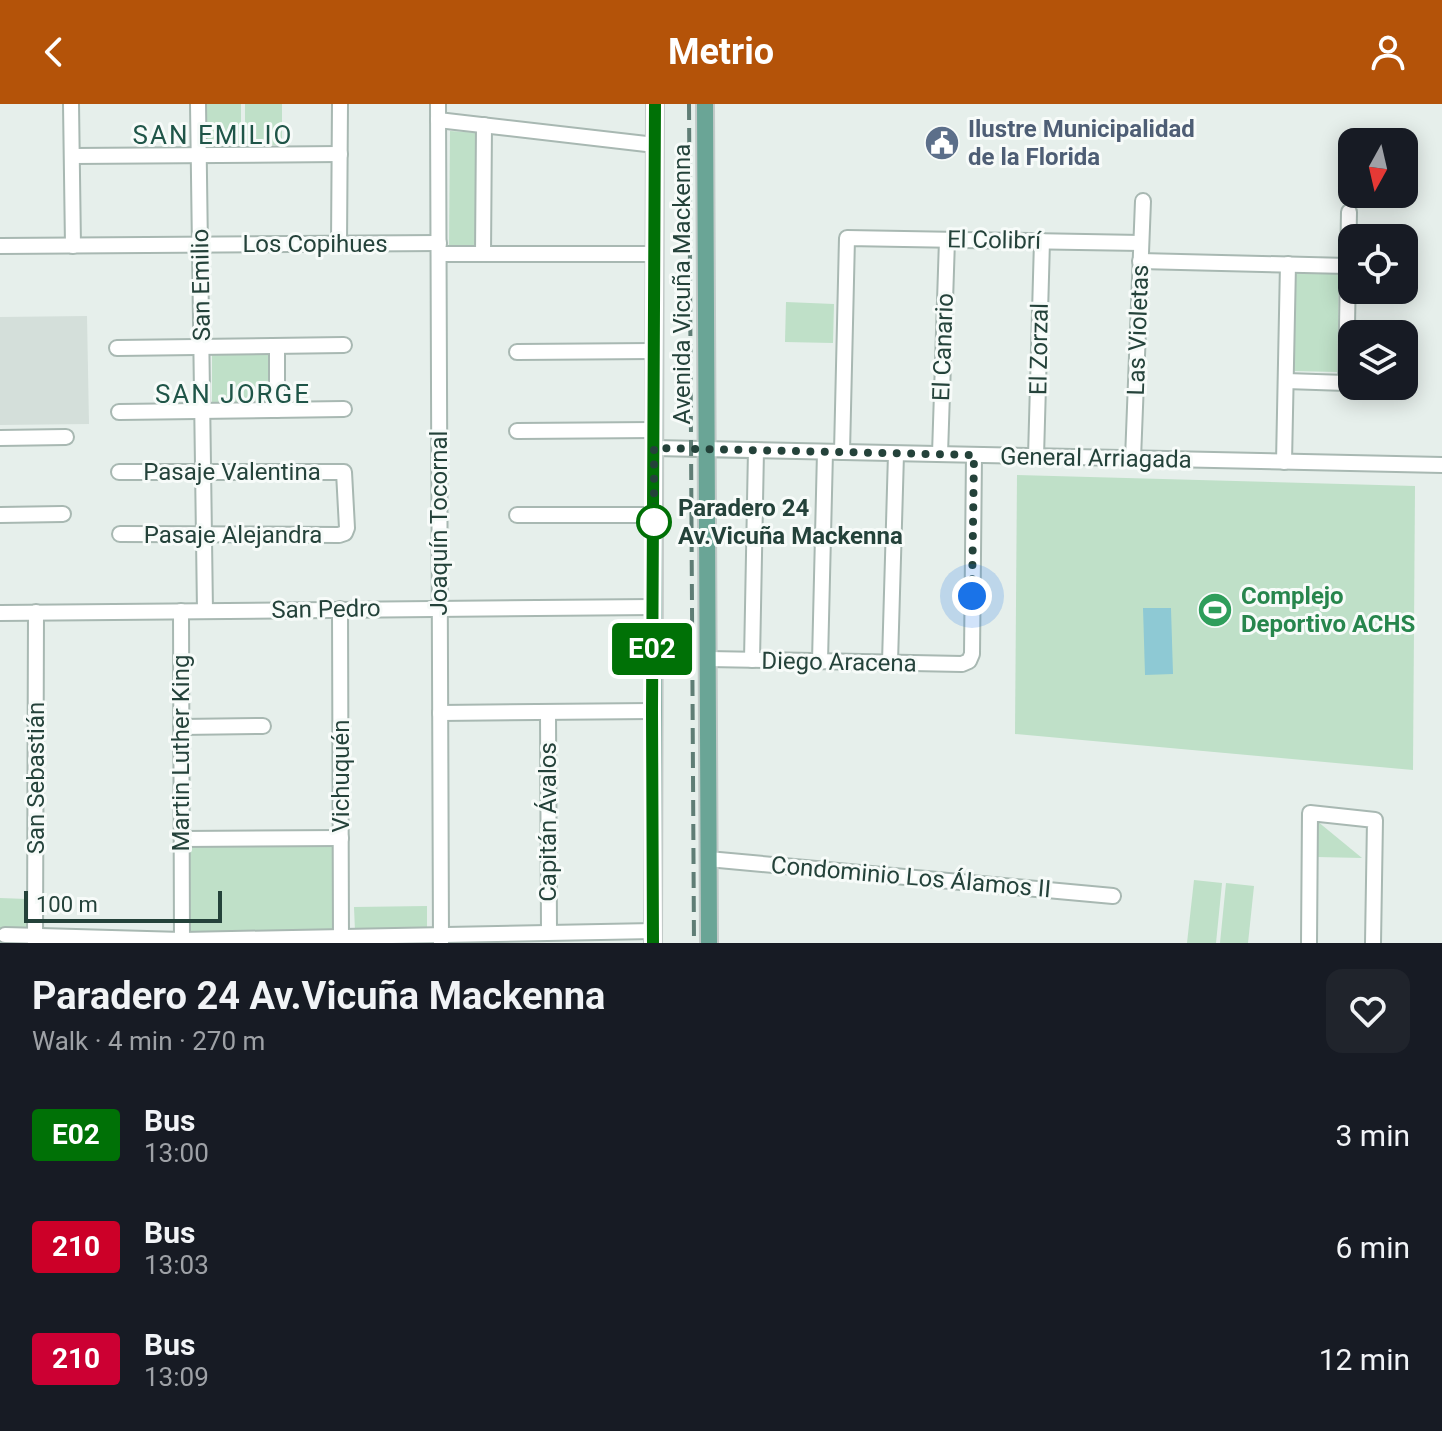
<!DOCTYPE html>
<html lang="en">
<head>
<meta charset="utf-8">
<style>
	:root { --surface:#171b24; --page:#20242c; --text:#f1f3f6; --muted:#9ea1a6; --accent:#b45309 }
	body { margin:0; font-family:Roboto,sans-serif; background:var(--page); color:var(--text); height:100vh; display:flex; flex-direction:column; font-size:30px; white-space:nowrap }
	* { box-sizing:border-box; margin:0 }
	p { font-size:26px; color:var(--muted) }
	.icon { flex:none; width:44px; height:44px; fill:none; stroke:currentColor; stroke-width:2; stroke-linecap:round; stroke-linejoin:round }
	.map { position:relative; height:839px; overflow:hidden }
	.side { display:flex; flex-direction:column; background:var(--surface); flex:1 }
	.side>* { flex:none }
	.badge { padding:0 16px; border-radius:6px; font-size:28px; line-height:52px }
	.needle { width:52px; rotate:188deg }
	.controls { position:absolute; left:1338px; top:24px; display:grid; gap:16px }
	.controls a { display:grid; place-items:center; width:80px; height:80px; border-radius:16px; background:var(--surface); box-shadow:0 4px 20px #0003; font-size:40px }
	.scale { position:absolute; left:24px; bottom:20px; width:198px; box-sizing:border-box; padding-left:8px; border:4px solid #24423a; border-top:0; font-size:22px; line-height:28px; white-space:nowrap; color:#24423a; -webkit-text-stroke:6px #f7fbf9; paint-order:stroke }
	.you { position:absolute; width:40px; height:40px; margin:-20px; border:6px solid #fff; border-radius:50%; background:#1a73e8; box-shadow:0 0 0 12px #1a73e833 }
	.map>.badge { position:absolute; translate:-50% -50%; box-shadow:0 0 0 4px #fff }
	.round { display:grid; place-items:center; flex:none; width:84px; height:84px; border-radius:16px; background:var(--page) }
	.summary { display:flex; align-items:center; justify-content:space-between; height:136px; padding:0 32px }
	h1 { font-size:38px; font-weight:700; line-height:60px }
	ul { padding:0; list-style:none }
	li { display:flex; align-items:center; gap:24px; height:112px; padding:0 32px }
	li div { flex:1 }
	li b { display:block; font-size:30px }
	li em { font-style:normal }
	li .badge { min-width:88px; font-weight:700; text-align:center }
	header { display:flex; justify-content:space-between; align-items:center; height:104px; padding:0 32px; background:var(--accent); color:#fff; font-size:36px; font-weight:700 }
	.map>svg:first-child { display:block }
</style>
</head>
<body>
<header><svg class="icon" aria-label="back" viewBox="0 0 24 24"><path d="M15 5l-7 7 7 7"/></svg>Metrio<svg class="icon" aria-label="person" viewBox="0 0 24 24"><circle cx="12" cy="8" r="4"/><path d="M4 21q1-7 8-7t8 7"/></svg></header>
<div class="map">
<svg width="1442" height="839" viewBox="0 0 1442 839">
	<rect width="100%" height="100%" fill="#e6efeb"/>
	<path fill="#d4dfda" d="M87 212 89 320 0 321V213Z"/>
	<g fill="#bfe0c8">
		<path d="M201 0H241V41H202Z"/>
		<rect x="245" y="0" width="37" height="41"/>
		<path d="M450 27 481 29 479 142 449 143Z"/>
		<path d="M1296 169 1339 170 1337 268 1293 267Z"/>
		<path d="M786 198 834 200 833 239 785 238Z"/>
		<path d="M212 248H271L272 303 212 304Z"/>
		<path d="M1017 371 1415 382 1413 666 1015 630Z"/>
		<path d="M1317 717 1362 754 1317 753Z"/>
		<path d="M335 736V828L190 829 189 739Z"/>
		<path d="M1194 776 1222 779 1216 839H1187Z"/>
		<path d="M1226 779 1254 782 1248 839H1220Z"/>
		<path d="M0 794 27 795V839H0Z"/>
		<path d="M427 802V825L355 827 354 803Z"/>
	</g>
	<path fill="#8ec9d4" d="M1143 504H1171L1173 570 1145 571Z"/>
	<g fill="none" stroke-linecap="round" stroke-linejoin="round">
		<g stroke="#a8b8b2" stroke-width="18">
			<g id="minor">
				<path d="M71 0 73 142"/>
				<path d="M198 0 205 507"/>
				<path d="M438 0 441 839"/>
				<path d="M438 16 655 41"/>
				<path d="M72 52 340 50"/>
				<path d="M339 140 340 0"/>
				<path d="M0 142 439 139"/>
				<path d="M439 150H655"/>
				<path d="M483 150 484 21"/>
				<path d="M1140 157 1348 162"/>
				<path d="M277 242V306"/>
				<path d="M117 244 344 241"/>
				<path d="M517 248 653 247"/>
				<path d="M1286 277 1346 279 1349 108"/>
				<path d="M119 308 344 305"/>
				<path d="M517 327 654 326"/>
				<path d="M0 334 66 333"/>
				<path d="M654 344 1442 361"/>
				<path d="M842 348 847 134 1141 139"/>
				<path d="M940 350 947 136"/>
				<path d="M1036 353 1042 137"/>
				<path d="M1133 355 1143 97"/>
				<path d="M1284 358 1288 160"/>
				<path d="M119 368H344L347 424 345 429 339 431 120 430"/>
				<path d="M0 411 63 410"/>
				<path d="M517 411H654"/>
				<path d="M340 505 341 839"/>
				<path d="M181 507 182 839"/>
				<path d="M0 509 653 503"/>
				<path d="M708 555 962 560 969 557 972 550 974 351"/>
				<path d="M752 556 756 346"/>
				<path d="M820 557 825 348"/>
				<path d="M890 558 896 350"/>
				<path d="M548 608 549 828"/>
				<path d="M440 609 652 607"/>
				<path d="M181 623 263 622"/>
				<path d="M182 735 341 734"/>
				<path d="M708 755 1113 792"/>
				<path d="M5 831 182 836 654 827"/>
				<path d="M35 839 36 508"/>
				<path d="M1309 839 1310 709 1375 716 1373 839"/>
			</g>
		</g>
		<g stroke="#c2cac8" stroke-width="20">
			<g id="major">
				<path d="M705 0 709 839"/>
				<path d="M653 839 655 0"/>
			</g>
		</g>
		<use href="#minor" stroke="#fff" stroke-width="14"/>
		<use href="#major" stroke="#6aa596" stroke-width="16"/>
		<path stroke="#5f7d75" stroke-width="4" stroke-dasharray="16 8" stroke-linecap="butt" d="M689 0 694 839"/>
	</g>
	<g fill="none" stroke-linecap="round" stroke-linejoin="round">
		<g stroke="#fff" stroke-width="18">
			<path id="line" d="M653 839 652 607 655 0"/>
		</g>
		<use href="#line" stroke="#007106" stroke-width="12"/>
		<path stroke="#24423a" stroke-width="8" stroke-dasharray="0 14.4" d="M654 418V344L974 351 972 492"/>
	</g>
	<defs>
		<g id="civic-disc" transform="scale(1.8)"><circle r="9.5" fill="#5c6f8a" stroke="#f7fbf9"/><path d="M-.6-6.5H3V-4.5H.6V-3L4-1V1h2V6H-6V1h2V-1L-.6-3ZM-1.2 2.5V6h2.4V2.5Z" fill="#fff"/></g>
		<g id="stadium-disc" transform="scale(1.8)"><circle r="9.5" fill="#2e9e5b" stroke="#f7fbf9"/><path d="M0-5a6.5 5 0 1 0 0 10a6.5 5 0 1 0 0-10ZM-3.5-1.8h7v3.6h-7Z" fill="#fff"/></g>
	</defs>
	<g fill-rule="evenodd">
		<use href="#civic-disc" x="942" y="39"/>
		<use href="#stadium-disc" x="1215" y="506"/>
	</g>
	<circle fill="#fff" stroke="#007106" stroke-width="4" cx="654" cy="418" r="16"/>
	<g text-anchor="middle" dominant-baseline="central" stroke-width="6" stroke-linejoin="round" paint-order="stroke">
		<g font-size="24" font-weight="bold" fill="#4e5e75" stroke="#f7fbf9" text-anchor="start">
			<text x="968" y="25">Ilustre Municipalidad<tspan x="968" dy="28">de la Florida</tspan></text>
		</g>
		<g font-size="24" fill="#24423a" stroke="#f7fbf9">
			<text transform="translate(994 136) rotate(1)">El Colibrí</text>
			<text x="315" y="140">Los Copihues</text>
			<text transform="translate(682 180) rotate(-90)">Avenida Vicuña Mackenna</text>
			<text transform="translate(201 181) rotate(-91)">San Emilio</text>
			<text transform="translate(1138 226) rotate(-88)">Las Violetas</text>
			<text transform="translate(943 243) rotate(-88)">El Canario</text>
			<text transform="translate(1039 245) rotate(-89)">El Zorzal</text>
			<text transform="translate(1096 354) rotate(1)">General Arriagada</text>
			<text x="232" y="368">Pasaje Valentina</text>
			<text transform="translate(439 419) rotate(-90)">Joaquín Tocornal</text>
			<text x="233" y="431">Pasaje Alejandra</text>
			<text transform="translate(326 505) rotate(-1)">San Pedro</text>
			<text transform="translate(839 558) rotate(1)">Diego Aracena</text>
			<text transform="translate(181 649) rotate(-90)">Martin Luther King</text>
			<text transform="translate(341 672) rotate(-90)">Vichuquén</text>
			<text transform="translate(36 674) rotate(-90)">San Sebastián</text>
			<text transform="translate(548 718) rotate(-90)">Capitán Ávalos</text>
			<text transform="translate(911 773) rotate(5)">Condominio Los Álamos II</text>
		</g>
		<g font-size="24" font-weight="bold" fill="#24423a" stroke="#f7fbf9" text-anchor="start">
			<text x="678" y="404">Paradero 24<tspan x="678" dy="28">Av.Vicuña Mackenna</tspan></text>
		</g>
		<g font-size="24" font-weight="bold" fill="#27864d" stroke="#f7fbf9" text-anchor="start">
			<text x="1241" y="492">Complejo<tspan x="1241" dy="28">Deportivo ACHS</tspan></text>
		</g>
		<g font-size="26" letter-spacing="2" fill="#1f5548" stroke="#f7fbf9">
			<text x="213" y="31">SAN EMILIO</text>
			<text x="233" y="290">SAN JORGE</text>
		</g>
	</g>
</svg>
<div class="controls">
<a><svg class="needle" viewBox="-14 -14 28 28"><path d="M0-13l5 13h-10z" fill="#e53935"/><path d="M0 13l5-13h-10z" fill="#9ea1a6"/></svg></a>
<a><svg class="icon" aria-label="locate" viewBox="0 0 24 24"><circle cx="12" cy="12" r="6"/><path d="M12 2v4M12 18v4M2 12h4M18 12h4"/></svg></a>
<a><svg class="icon" aria-label="layers" viewBox="0 0 24 24"><path d="M12 4l9 5-9 5-9-5zM3 14l9 5 9-5"/></svg></a>
</div>
<div class="scale">100 m</div>
<div class="you" style="left:972px;top:492px"></div>
<b class="badge" style="left:652px;top:545px;background:#007106;color:#fff">E02</b>
</div>
<section class="side">
<div class="summary"><div><h1>Paradero 24 Av.Vicuña Mackenna</h1><p>Walk · 4 min · 270 m</p></div><a class="round"><svg class="icon" aria-label="heart" viewBox="0 0 24 24"><path d="M12 20l-8-8c-3-5 5-10 8-4 3-6 11-1 8 4z"/></svg></a></div>
<ul>
<li><span class="badge" style="background:#007106;color:#fff">E02</span><div><b>Bus</b><p>13:00</p></div><em>3 min</em></li>
<li><span class="badge" style="background:#cc0028;color:#fff">210</span><div><b>Bus</b><p>13:03</p></div><em>6 min</em></li>
<li><span class="badge" style="background:#c03;color:#fff">210</span><div><b>Bus</b><p>13:09</p></div><em>12 min</em></li>
</ul>
</section>
</body>
</html>
